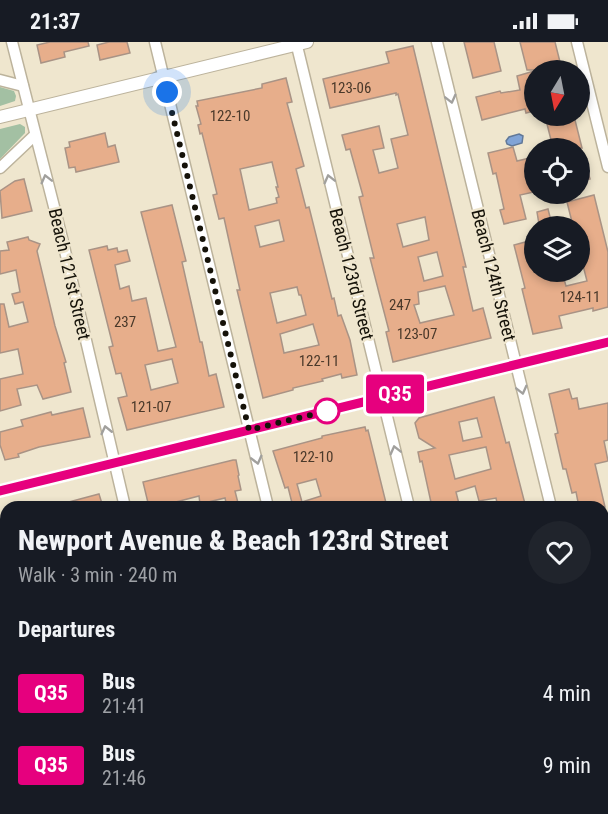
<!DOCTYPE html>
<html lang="en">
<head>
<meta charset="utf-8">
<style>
	:root { --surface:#171b24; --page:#20242c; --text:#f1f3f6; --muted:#9ea1a6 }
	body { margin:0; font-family:"Roboto Condensed",sans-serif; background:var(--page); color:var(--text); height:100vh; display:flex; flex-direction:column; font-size:22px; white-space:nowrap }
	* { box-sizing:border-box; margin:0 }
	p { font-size:20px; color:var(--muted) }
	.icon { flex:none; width:33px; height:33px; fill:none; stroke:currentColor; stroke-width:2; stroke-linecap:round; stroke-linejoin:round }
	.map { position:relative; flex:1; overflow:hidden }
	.side { position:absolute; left:0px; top:459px; width:609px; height:314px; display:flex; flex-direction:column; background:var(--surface); border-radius:18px 18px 0 0; box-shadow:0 3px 9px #0003 }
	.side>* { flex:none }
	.badge { padding:0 12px; border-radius:4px; font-size:21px; line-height:39px }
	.needle { width:39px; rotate:190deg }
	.buttons { position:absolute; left:524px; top:18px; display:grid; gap:12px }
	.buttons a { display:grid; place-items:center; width:66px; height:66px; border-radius:50%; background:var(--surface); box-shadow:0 3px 9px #0003; font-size:30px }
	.you { position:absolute; width:30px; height:30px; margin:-15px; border:4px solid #fff; border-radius:50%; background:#1a73e8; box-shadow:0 0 0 9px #1a73e833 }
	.map>.badge { position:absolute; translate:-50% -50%; box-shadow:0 0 0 3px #fff }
	h2 { padding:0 18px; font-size:22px; line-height:54px }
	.round { display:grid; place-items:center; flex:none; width:63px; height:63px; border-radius:32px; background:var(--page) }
	.summary { display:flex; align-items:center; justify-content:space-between; height:102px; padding:0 18px }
	h1 { font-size:28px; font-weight:800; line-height:45px }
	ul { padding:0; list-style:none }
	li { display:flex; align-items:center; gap:18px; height:72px; padding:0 18px }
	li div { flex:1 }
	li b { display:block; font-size:22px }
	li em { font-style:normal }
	li .badge { min-width:66px; font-weight:700; text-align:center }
	.status { display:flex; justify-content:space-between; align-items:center; height:42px; padding:0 30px; background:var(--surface); direction:ltr }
	.status svg { height:16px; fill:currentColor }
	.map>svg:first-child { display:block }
</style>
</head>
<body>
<div class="status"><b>21:37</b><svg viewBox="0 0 49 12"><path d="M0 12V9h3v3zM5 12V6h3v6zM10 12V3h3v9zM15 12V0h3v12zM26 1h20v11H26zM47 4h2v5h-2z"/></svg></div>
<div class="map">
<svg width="608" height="772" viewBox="0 0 608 772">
	<rect width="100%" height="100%" fill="#efe6ce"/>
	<g fill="#a3c0a3">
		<path d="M0 45 14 49 16 54 15 59 0 64Z"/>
		<path d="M20 82 25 85V91L0 117V87Z"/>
		<path d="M604 750 608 772H539L531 769V766H603Z"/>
		<path d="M334 766 381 772H260L211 767Z"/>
	</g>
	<g fill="#81a4d6" stroke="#617898" stroke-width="1.5">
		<path d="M519 92 523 94 522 101 512 104 507 102 506 99 509 95Z"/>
		<path d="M0 742 6 743V766H211L260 772H0Z"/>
	</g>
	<g fill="#e7ae8b" stroke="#a99385" stroke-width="1.5" fill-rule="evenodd">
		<path d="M50 0H88L89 4 64 10 65 15 41 21 37 3Z"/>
		<path d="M109 0H127L130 11 100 18 97 3Z"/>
		<path d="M464 0H494L501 29 473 36Z"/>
		<path d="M520 0H555L562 28H527Z"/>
		<path d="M413 4 466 225H463L473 269 483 266 491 296 393 320 386 290 389 289 370 216H374L359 155 363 154 350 107 346 108 342 93 379 84 384 106 373 108 379 131 398 126 391 97 408 93 398 52 396 53V51L330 66 323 37 389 21 386 10ZM425 175 429 198 403 205 397 182ZM437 210 443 234 424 239 418 215ZM445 244 454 273 420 281 414 263 419 262 418 250Z"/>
		<path d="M534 29V69L526 71 525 67 482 78 476 55 500 49 501 51 520 48 517 34Z"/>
		<path d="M286 36 292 60 287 61 304 124 296 127 306 166 309 165 332 257 334 256 338 274 341 273 350 298 357 333 342 336 341 332 322 337 323 339 293 346V348L263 356 237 248H240L231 208 224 176 219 177 213 153 217 152 202 91 200 92 198 83 201 82 196 64H198L197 59 262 46V42ZM272 120 278 145H276L279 155 276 156 277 161 249 168 240 127ZM279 178 284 199 260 205 255 184ZM297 245 299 253H301L306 273 277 281 270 251ZM313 282 319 303 284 311 280 292Z"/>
		<path d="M545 74H574L582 106H553Z"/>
		<path d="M105 91 108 105 115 103 119 120 76 130 75 125 69 126 65 106 70 105 69 100Z"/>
		<path d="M513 105 517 119 534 115V150L520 153 526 177 504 182 500 168 504 167 496 131 493 132 488 111Z"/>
		<path d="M579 109H582L590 137 579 139Z"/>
		<path d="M24 137 32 169 2 176 0 149 15 139Z"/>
		<path d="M594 153 608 210V265L593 269V266L559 274 562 286 533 292 522 247 525 246 514 203 529 199 534 220V230H562L566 244 587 239 579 208V184H573L567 160Z"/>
		<path d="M172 163 186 219 182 220 200 300H202L209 334 216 332 224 365 127 388 118 356 127 354 121 331 116 332 109 305 113 304 89 208 107 204 108 208 117 206 118 210 127 208 130 219 115 223 120 247 129 244 132 259 146 256 158 309 176 305 141 170ZM172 317 178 341 151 348 145 323Z"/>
		<path d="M548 167 551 179 539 182 537 170Z"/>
		<path d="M28 195 29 198 40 202 37 209 55 284 66 320 64 321 71 350 43 357 37 343 17 347 21 363 0 369V337L23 332 18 307 0 311V262H4L9 285 28 280 23 260 15 262 12 252 20 250 16 228 0 232V209L9 208 7 200Z"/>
		<path d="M569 347 572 357 577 356 579 367 608 361V398L604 399 608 419 595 422 605 465H579L576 450 572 451 566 427H563L555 392 558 391 549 352Z"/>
		<path d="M494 355 506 401 509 400 525 462 510 465H498L496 456 479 459 475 444 456 450 459 462 447 465H432L422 419 420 420 418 410 435 406 419 396 415 381 419 376ZM477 376 482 395 463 399 459 380ZM486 405 491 427 455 437 449 413Z"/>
		<path d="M83 366 90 395 39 405 18 412 19 415 5 418 0 403V390L23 384 21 378 51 370 52 373Z"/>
		<path d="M365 385 366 389 368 388 387 465H293L288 445 285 446 273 409 322 396V394ZM316 437 321 454 302 460 297 442Z"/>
		<path d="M233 418H236L239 433 238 434 241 448 235 449 239 465H227L225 456 200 462 199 454 168 462 169 465H149L143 440Z"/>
		<path d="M99 452 103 465H61V462Z"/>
	</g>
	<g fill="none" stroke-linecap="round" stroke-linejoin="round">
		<g stroke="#bcb39c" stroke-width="13">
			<g id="minor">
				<path d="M12 0 62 196 125 465"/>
				<path d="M155 0 268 465"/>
				<path d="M296 0 409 465"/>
				<path d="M437 0 551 465"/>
				<path d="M577 0 608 125"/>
				<path d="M0 38 23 44"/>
				<path d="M0 126 35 93"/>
				<path d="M0 449 608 300"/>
				<path d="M0 530 6 555"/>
				<path d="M603 673 608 693"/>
				<path d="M603 730 608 728"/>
			</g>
		</g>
		<g stroke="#bcb39c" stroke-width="14">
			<path id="tertiary" d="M0 75 307 0"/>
		</g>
		<g stroke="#fff" stroke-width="17">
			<g id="primary">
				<path d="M0 714H6"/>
				<path d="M459 766 480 772"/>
			</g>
		</g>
		<use href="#minor" stroke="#fff" stroke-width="10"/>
		<use href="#tertiary" stroke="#fff" stroke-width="12"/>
		<use href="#primary" stroke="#eea7af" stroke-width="15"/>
	</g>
	<defs><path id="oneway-chevron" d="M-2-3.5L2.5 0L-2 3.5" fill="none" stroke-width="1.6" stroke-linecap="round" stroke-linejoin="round" transform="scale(1.5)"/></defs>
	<g stroke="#a1a09d">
		<use href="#oneway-chevron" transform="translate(451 57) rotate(76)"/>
		<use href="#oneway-chevron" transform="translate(46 137) rotate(-104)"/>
		<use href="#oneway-chevron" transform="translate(329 137) rotate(-104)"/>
		<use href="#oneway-chevron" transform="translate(522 348) rotate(76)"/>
		<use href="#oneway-chevron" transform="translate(106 388) rotate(-103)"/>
		<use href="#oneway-chevron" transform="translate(395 408) rotate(-104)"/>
		<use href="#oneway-chevron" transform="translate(257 418) rotate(76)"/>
	</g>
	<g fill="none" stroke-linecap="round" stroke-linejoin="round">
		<g stroke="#fff" stroke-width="14">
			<path id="line" d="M0 449 608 300"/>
		</g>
		<use href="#line" stroke="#e6007e" stroke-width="9"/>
		<path stroke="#151209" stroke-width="6" stroke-dasharray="0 10.8" d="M167 50 249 388 327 369"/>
	</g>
	<circle fill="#fff" stroke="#e6007e" stroke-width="3" cx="327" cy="369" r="12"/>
	<g text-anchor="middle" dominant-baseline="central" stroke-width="5" stroke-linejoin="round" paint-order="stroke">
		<g font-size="15" fill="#4a392a">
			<text x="351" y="46">123-06</text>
			<text x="230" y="74">122-10</text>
			<text x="580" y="255">124-11</text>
			<text x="400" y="263">247</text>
			<text x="125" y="280">237</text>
			<text x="417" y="292">123-07</text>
			<text x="319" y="319">122-11</text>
			<text x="151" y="365">121-07</text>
			<text x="313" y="415">122-10</text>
		</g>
		<g font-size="18" fill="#151209" stroke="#efe6ce">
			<text transform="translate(70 232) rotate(77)">Beach 121st Street</text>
			<text transform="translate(352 232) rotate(76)">Beach 123rd Street</text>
			<text transform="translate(494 233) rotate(76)">Beach 124th Street</text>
		</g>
	</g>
</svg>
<div class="buttons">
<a><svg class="needle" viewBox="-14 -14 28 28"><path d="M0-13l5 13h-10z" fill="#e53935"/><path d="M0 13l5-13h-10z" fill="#9ea1a6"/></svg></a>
<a><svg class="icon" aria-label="locate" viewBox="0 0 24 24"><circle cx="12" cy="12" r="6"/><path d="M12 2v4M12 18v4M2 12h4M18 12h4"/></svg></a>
<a><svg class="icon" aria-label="layers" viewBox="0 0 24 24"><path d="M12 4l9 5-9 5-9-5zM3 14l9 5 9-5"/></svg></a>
</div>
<div class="you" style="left:167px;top:50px"></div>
<b class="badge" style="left:395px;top:352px;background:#e6007e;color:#fff">Q35</b>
<section class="side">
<div class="summary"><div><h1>Newport Avenue &amp; Beach 123rd Street</h1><p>Walk · 3 min · 240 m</p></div><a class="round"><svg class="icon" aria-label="heart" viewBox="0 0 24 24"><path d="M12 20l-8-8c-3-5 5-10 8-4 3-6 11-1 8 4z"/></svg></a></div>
<h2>Departures</h2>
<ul>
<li><span class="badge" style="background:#e6007e;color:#fff">Q35</span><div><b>Bus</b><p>21:41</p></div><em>4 min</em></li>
<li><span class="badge" style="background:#e6007e;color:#fff">Q35</span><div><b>Bus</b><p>21:46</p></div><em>9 min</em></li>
</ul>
</section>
</div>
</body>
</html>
